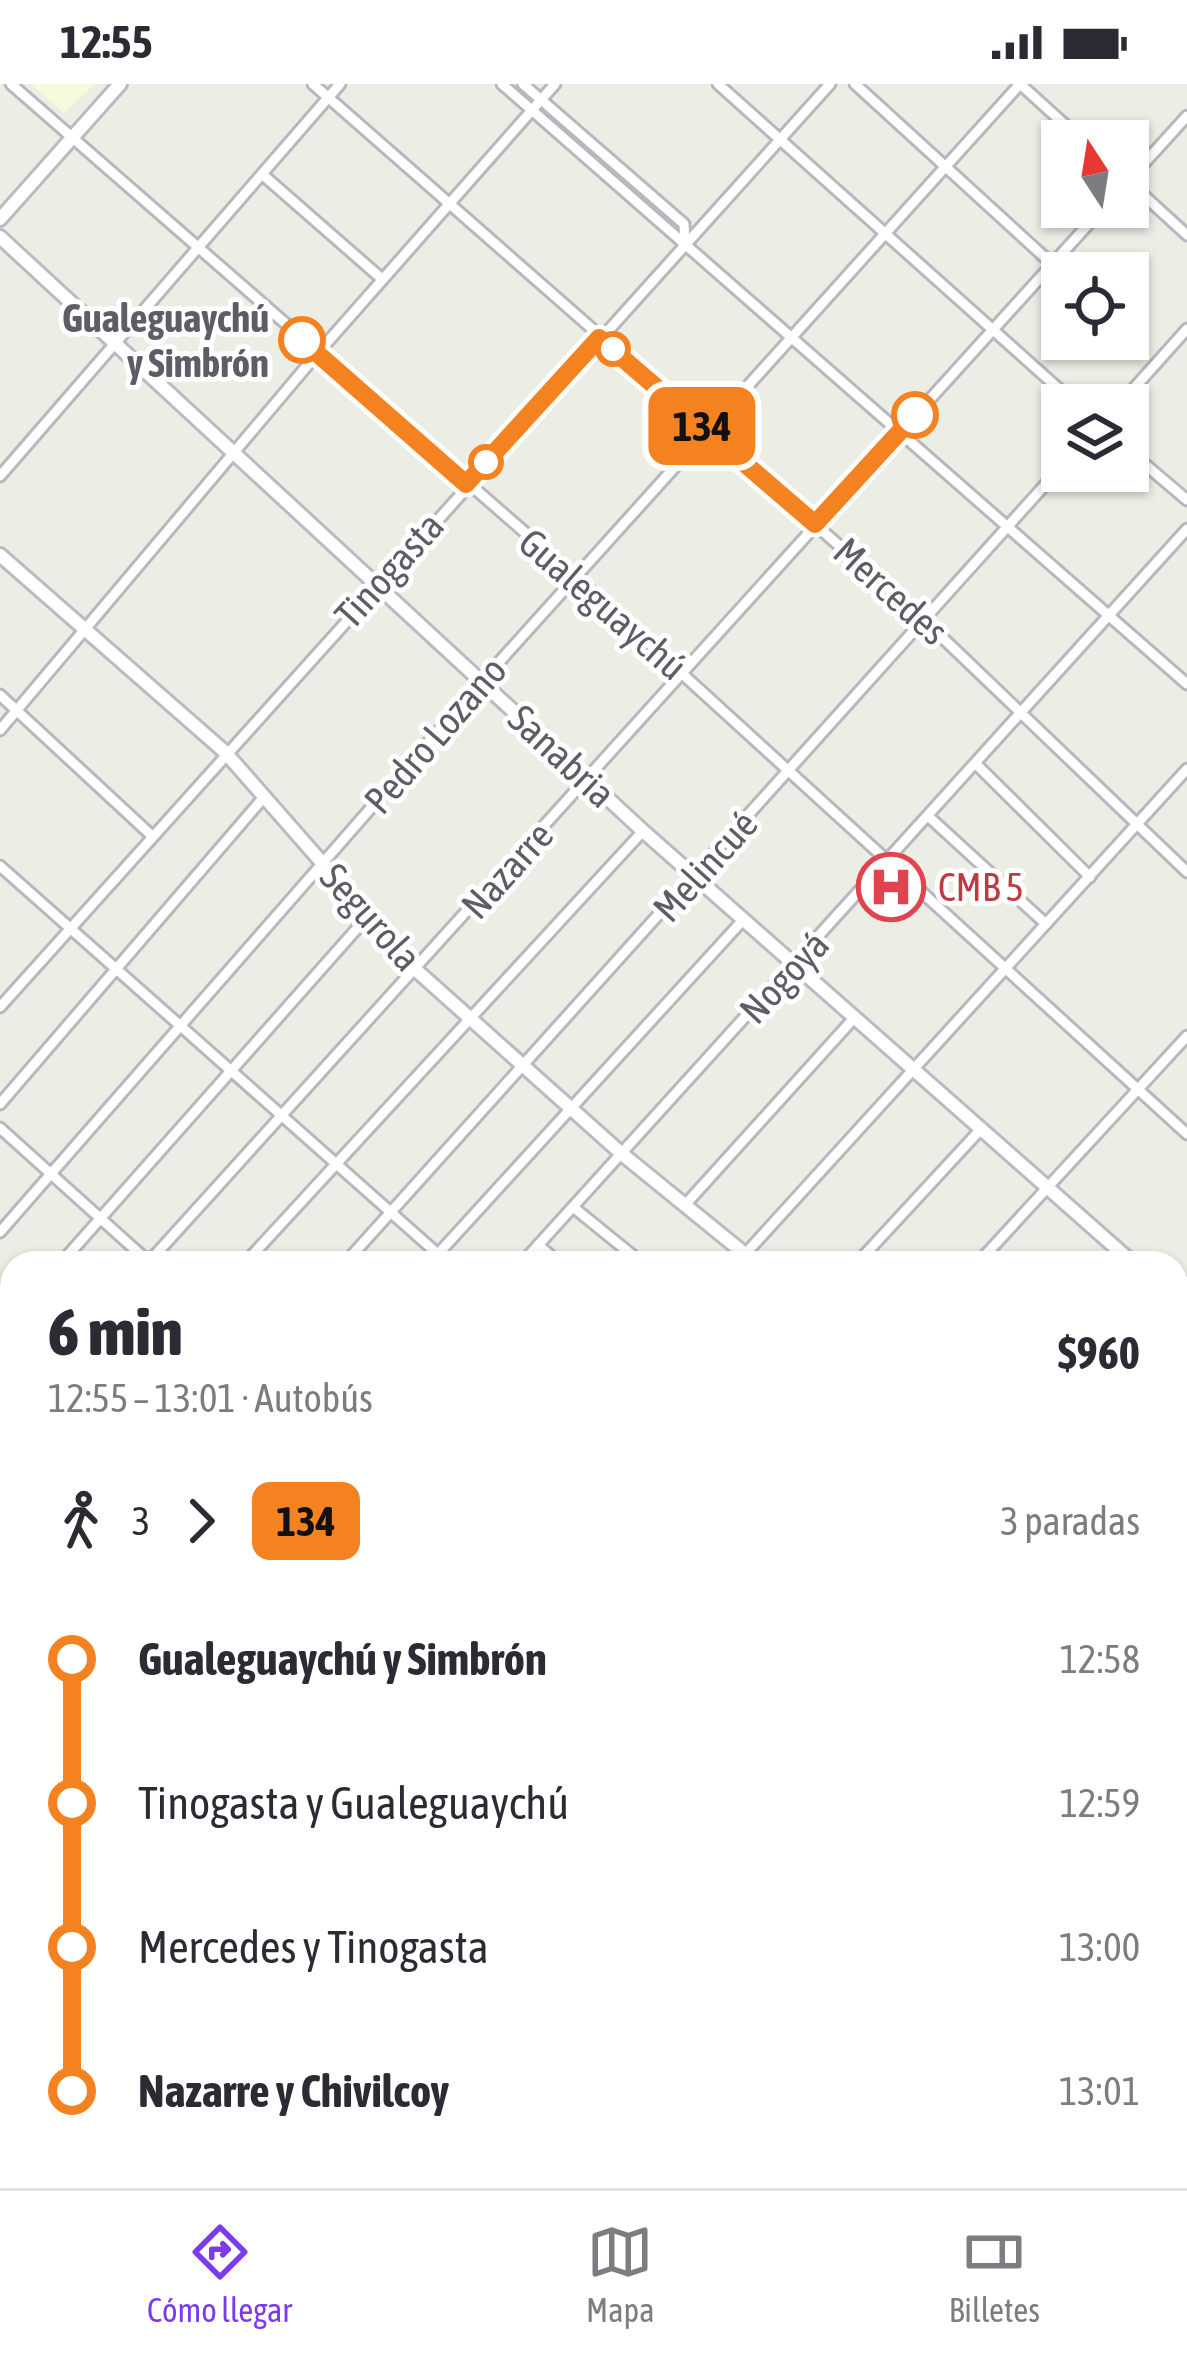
<!DOCTYPE html>
<html lang="es">
<head>
<meta charset="utf-8">
<style>
	:root { --surface:#fff; --page:#f7f7f7; --text:#2b2b33; --muted:#7c7c81; --line:#e1e1e2; --accent:#7c3aed }
	body { margin:0; font-family:"Asap Condensed",sans-serif; background:var(--page); color:var(--text); height:100vh; display:flex; flex-direction:column; font-size:45px; white-space:nowrap }
	* { box-sizing:border-box; margin:0 }
	p { font-size:39px; color:var(--muted) }
	.icon { flex:none; width:66px; height:66px; fill:none; stroke:currentColor; stroke-width:2; stroke-linecap:round; stroke-linejoin:round }
	.map { position:relative; flex:1; overflow:hidden }
	.side { position:absolute; left:0px; top:1167px; width:1188px; height:939px; display:flex; flex-direction:column; background:var(--surface); border-radius:36px 36px 0 0; box-shadow:0 3px 9px #0004 }
	.side>* { flex:none }
	.badge { padding:0 24px; border-radius:18px; font-size:42px; line-height:78px }
	.needle { width:78px; rotate:348deg }
	.tools { position:absolute; left:1041px; top:36px; display:grid; gap:24px }
	.tools a { display:grid; place-items:center; width:108px; height:108px; border-radius:0px; background:var(--surface); box-shadow:0 3px 9px #0004; font-size:60px }
	.map>.badge { position:absolute; translate:-50% -50%; box-shadow:0 0 0 6px #fff }
	.legs { display:flex; align-items:center; gap:18px; height:132px; padding:0 48px; font-size:39px }
	.legs p { margin-inline-start:auto }
	.summary { display:flex; align-items:center; justify-content:space-between; height:204px; padding:0 48px }
	h1 { font-size:66px; font-weight:800; line-height:90px }
	ul { padding:0 48px; list-style:none }
	li { display:flex; align-items:center; gap:42px; height:144px; font-size:45px }
	li i { display:grid; place-items:center; width:18px; height:100%; margin:0 15px; background:currentColor }
	li i::after { content:''; width:30px; height:30px; margin:-15px; border:9px solid; border-radius:50%; background:var(--surface) }
	li p { margin-inline-start:auto }
	li:first-child i { background:linear-gradient(#0000 50%,currentColor 0) }
	li:last-child i { background:linear-gradient(currentColor 50%,#0000 0) }
	.status { display:flex; justify-content:space-between; align-items:center; height:84px; padding:0 60px; background:var(--surface); direction:ltr }
	.status svg { height:33px; fill:currentColor }
	.tab-bar { display:flex; justify-content:space-around; align-items:center; height:168px; border-top:3px solid var(--line); background:var(--surface); font-size:33px; color:var(--muted) }
	.tab-bar a { display:grid; justify-items:center; gap:6px }
	.tab-bar .current { color:var(--accent) }
	.map>svg:first-child { display:block }
</style>
</head>
<body>
<div class="status"><b>12:55</b><svg viewBox="0 0 49 12"><path d="M0 12V9h3v3zM5 12V6h3v6zM10 12V3h3v9zM15 12V0h3v12zM26 1h20v11H26zM47 4h2v5h-2z"/></svg></div>
<div class="map">
<svg width="1187" height="2104" viewBox="0 0 1187 2104">
	<defs>
		<pattern id="green-dots" width="8" height="8" patternUnits="userSpaceOnUse" patternTransform="scale(3)"><rect width="8" height="8" fill="#c3e5d2"/><path d="M2 2h.1M6 6h.1" fill="none" stroke="#a2bdae" stroke-width="1.8" stroke-linecap="round"/></pattern>
	</defs>
	<rect width="100%" height="100%" fill="#eceee5"/>
	<g fill="#f5fcdc">
		<path d="M31 0H95L64 29Z"/>
		<path d="M1187 2045V2104H1121L1132 2094H1176V2054Z"/>
	</g>
	<g fill="url(#green-dots)">
		<path d="M552 30 676 139V142L548 34Z"/>
		<path d="M706 2094H773L764 2104H700Z"/>
	</g>
	<g fill="none" stroke-linecap="round" stroke-linejoin="round">
		<g stroke="#b8b7be" stroke-width="15">
			<g id="street">
				<path d="M11 0 576 493 1187 1050"/>
				<path d="M313 0 924 536 1187 788"/>
				<path d="M502 0 1187 600"/>
				<path d="M523 0 684 140 685 159"/>
				<path d="M718 0 1077 321"/>
				<path d="M855 0 1052 180"/>
				<path d="M1020 0 1083 57"/>
				<path d="M263 91 382 195"/>
				<path d="M1128 97 1187 32"/>
				<path d="M1128 97 1187 151"/>
				<path d="M1119 321 1187 245"/>
				<path d="M1128 366 1187 416"/>
				<path d="M0 392 340 0"/>
				<path d="M0 611 151 751"/>
				<path d="M0 646 317 270 555 0"/>
				<path d="M976 680 1090 793"/>
				<path d="M928 732 1046 840"/>
				<path d="M0 782 448 1179"/>
				<path d="M0 923 830 0"/>
				<path d="M0 1020 264 713"/>
				<path d="M0 1044 150 1179"/>
				<path d="M685 1121 855 933"/>
				<path d="M573 1123 642 1179"/>
				<path d="M0 1148 482 597 1020 0"/>
				<path d="M538 1161 559 1179"/>
				<path d="M438 1170 743 836"/>
				<path d="M61 1179 368 832"/>
				<path d="M148 1179 1104 123"/>
				<path d="M245 1179 643 747"/>
				<path d="M345 1179 1062 382"/>
				<path d="M522 1179 1187 445"/>
				<path d="M737 1179 1187 685"/>
				<path d="M857 1179 981 1045"/>
				<path d="M978 1179 1187 952"/>
				<path d="M0 1249 12 1235"/>
				<path d="M1176 1280 1187 1269"/>
				<path d="M0 1308 12 1318"/>
				<path d="M0 1337 12 1323"/>
				<path d="M1176 1390 1187 1379"/>
				<path d="M0 1424 12 1434"/>
				<path d="M0 1479 12 1489"/>
				<path d="M1176 1512 1187 1501"/>
				<path d="M1176 1663 1187 1652"/>
				<path d="M1176 1744 1187 1753"/>
				<path d="M0 1751 12 1737"/>
				<path d="M1176 1880 1187 1891"/>
				<path d="M1176 1971 1187 1979"/>
				<path d="M0 2057 12 2037"/>
				<path d="M74 2094 91 2104"/>
				<path d="M310 2094 326 2104"/>
				<path d="M791 2094 807 2104"/>
				<path d="M1044 2094 1058 2104"/>
				<path d="M194 2104 200 2094"/>
				<path d="M401 2104 407 2094"/>
				<path d="M688 2104 694 2094"/>
				<path d="M987 2104 997 2094"/>
			</g>
		</g>
		<g stroke="#bbbac2" stroke-width="18">
			<g id="secondary">
				<path d="M0 135 120 0"/>
				<path d="M0 153 643 747 1133 1179"/>
				<path d="M0 471 225 668 416 886 622 1070 756 1179"/>
				<path d="M1176 1216 1187 1226"/>
				<path d="M1176 1528 1187 1537"/>
				<path d="M0 1775 12 1782"/>
				<path d="M1176 1793 1187 1782"/>
				<path d="M1176 2042 1187 2031"/>
				<path d="M524 2094 541 2104"/>
				<path d="M858 2104 868 2094"/>
				<path d="M1112 2104 1122 2094"/>
			</g>
		</g>
		<use href="#street" stroke="#fff" stroke-width="9"/>
		<use href="#secondary" stroke="#fff" stroke-width="12"/>
	</g>
	<g fill="none" stroke-linecap="round" stroke-linejoin="round">
		<g stroke="#fff" stroke-width="27">
			<path id="line-1" d="M302 256 466 400 599 254 815 440 915 331"/>
		</g>
		<use href="#line-1" stroke="#f58220" stroke-width="18"/>
	</g>
	<defs>
		<g id="hospital-ring" transform="scale(3.45)"><circle r="9.5" fill="#fff" stroke="#e0444e" stroke-width="1.5"/><path d="M-5-5h3v3.5h4V-5h3V5h-3V1.5h-4V5h-3Z" fill="#e0444e"/></g>
	</defs>
	<g fill-rule="evenodd">
		<use href="#hospital-ring" x="891" y="803"/>
	</g>
	<g fill="#fff" stroke="#f58220" stroke-width="6">
		<circle cx="302" cy="256" r="21"/>
		<circle cx="613" cy="265" r="15"/>
		<circle cx="915" cy="331" r="21"/>
		<circle cx="486" cy="378" r="15"/>
	</g>
	<g text-anchor="middle" dominant-baseline="central" stroke-width="10" stroke-linejoin="round" paint-order="stroke">
		<g font-size="39" font-weight="bold" fill="#5d5d65" stroke="#fff" text-anchor="end">
			<text x="269" y="234">Gualeguaychú<tspan x="269" dy="45">y Simbrón</tspan></text>
		</g>
		<g font-size="39" fill="#5d5d65" stroke="#fff">
			<text transform="translate(389 486) rotate(-48)">Tinogasta</text>
			<text transform="translate(891 507) rotate(42)">Mercedes</text>
			<text transform="translate(603 520) rotate(41)">Gualeguaychú</text>
			<text transform="translate(435 651) rotate(-49)">Pedro Lozano</text>
			<text transform="translate(562 672) rotate(43)">Sanabria</text>
			<text transform="translate(705 782) rotate(-48)">Melincué</text>
			<text transform="translate(507 786) rotate(-48)">Nazarre</text>
			<text transform="translate(371 833) rotate(48)">Segurola</text>
			<text transform="translate(784 893) rotate(-47)">Nogoyá</text>
		</g>
		<g font-size="39" fill="#be3a42" stroke="#fff" text-anchor="start">
			<text x="938" y="803">CMB 5</text>
		</g>
	</g>
</svg>
<div class="tools">
<a><svg class="needle" viewBox="-14 -14 28 28"><path d="M0-13l5 13h-10z" fill="#e53935"/><path d="M0 13l5-13h-10z" fill="#7c7c81"/></svg></a>
<a><svg class="icon" aria-label="locate" viewBox="0 0 24 24"><circle cx="12" cy="12" r="6"/><path d="M12 2v4M12 18v4M2 12h4M18 12h4"/></svg></a>
<a><svg class="icon" aria-label="layers" viewBox="0 0 24 24"><path d="M12 4l9 5-9 5-9-5zM3 14l9 5 9-5"/></svg></a>
</div>
<b class="badge" style="left:702px;top:342px;background:#f58220;color:#111">134</b>
<section class="side">
<div class="summary"><div><h1>6 min</h1><p>12:55 – 13:01 · Autobús</p></div><b>$960</b></div>
<div class="legs"><svg class="icon" aria-label="walk" viewBox="0 0 24 24"><circle cx="13" cy="4" r="2"/><path d="M13 8l-2 6 4 7M11 14l-3 7M7 12l3-4h3l4 4"/></svg>3<svg class="icon" aria-label="forward" viewBox="0 0 24 24"><path d="M9 5l7 7-7 7"/></svg><b class="badge" style="background:#f58220;color:#111">134</b><p>3 paradas</p></div>
<ul>
<li><i style="color:#f58220"></i><b>Gualeguaychú y Simbrón</b><p>12:58</p></li>
<li><i style="color:#f58220"></i><span>Tinogasta y Gualeguaychú</span><p>12:59</p></li>
<li><i style="color:#f58220"></i><span>Mercedes y Tinogasta</span><p>13:00</p></li>
<li><i style="color:#f58220"></i><b>Nazarre y Chivilcoy</b><p>13:01</p></li>
</ul>
</section>
</div>
<nav class="tab-bar">
<a class="current"><svg class="icon" aria-label="directions" viewBox="0 0 24 24"><path d="M12 3l9 9-9 9-9-9zM9 14v-3h6M13 9l2 2-2 2"/></svg>Cómo llegar</a>
<a><svg class="icon" aria-label="map" viewBox="0 0 24 24"><path d="M3 6l6-2 6 2 6-2v14l-6 2-6-2-6 2zM9 4v14M15 6v14"/></svg>Mapa</a>
<a><svg class="icon" aria-label="tickets" viewBox="0 0 24 24"><path d="M3 7h18v10H3zM15 7v10"/></svg>Billetes</a>
</nav>
</body>
</html>
